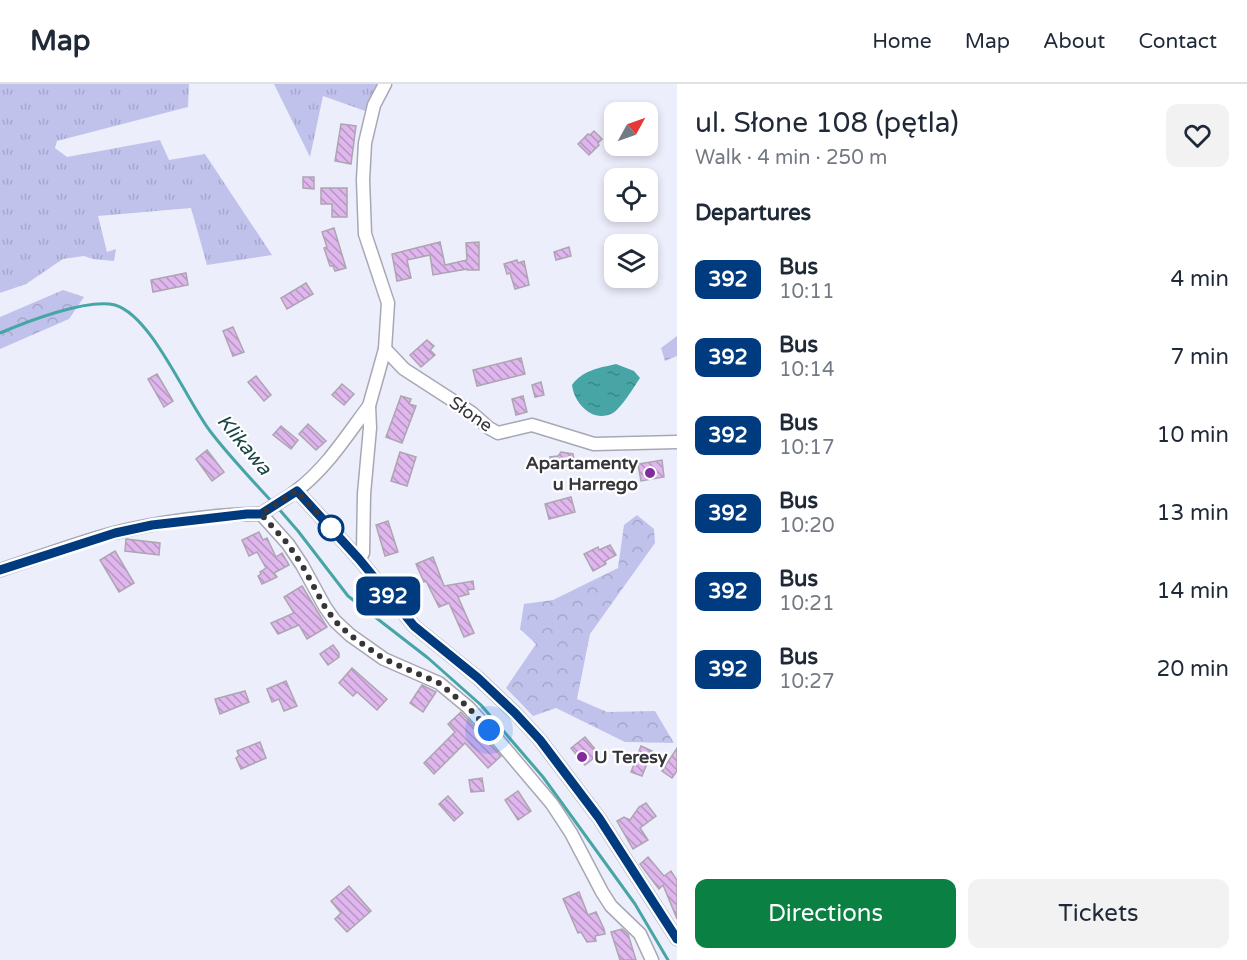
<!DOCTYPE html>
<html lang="en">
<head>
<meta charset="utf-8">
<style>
	:root { --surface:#fff; --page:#f2f2f3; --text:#1f2937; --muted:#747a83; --line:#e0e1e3; --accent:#0b8043 }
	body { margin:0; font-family:"Varela Round",sans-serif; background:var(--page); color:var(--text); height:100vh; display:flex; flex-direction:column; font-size:22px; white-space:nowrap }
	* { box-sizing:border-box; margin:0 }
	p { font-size:20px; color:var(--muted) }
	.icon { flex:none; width:33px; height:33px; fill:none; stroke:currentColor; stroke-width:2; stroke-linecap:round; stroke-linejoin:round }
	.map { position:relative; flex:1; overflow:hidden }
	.drawer { display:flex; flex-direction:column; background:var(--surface); width:570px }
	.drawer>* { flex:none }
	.badge { padding:0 12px; border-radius:9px; font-size:21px; line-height:39px }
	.needle { width:39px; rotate:50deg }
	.buttons { position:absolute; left:604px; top:18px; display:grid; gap:12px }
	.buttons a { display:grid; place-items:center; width:54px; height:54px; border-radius:12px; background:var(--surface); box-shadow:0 3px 9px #0003; font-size:30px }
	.you { position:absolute; width:30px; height:30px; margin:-15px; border:4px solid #fff; border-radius:50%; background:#1a73e8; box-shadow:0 0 0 9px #1a73e833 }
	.map>.badge { position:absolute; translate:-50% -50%; box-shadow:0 0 0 3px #fff }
	h2 { padding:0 18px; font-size:22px; line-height:54px }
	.round { display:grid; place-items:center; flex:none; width:63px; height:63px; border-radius:12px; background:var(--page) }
	.summary { display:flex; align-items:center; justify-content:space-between; height:102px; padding:0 18px }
	h1 { font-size:28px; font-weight:600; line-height:45px }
	.cta { display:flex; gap:12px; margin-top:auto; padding:12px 18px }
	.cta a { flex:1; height:69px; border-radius:12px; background:var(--accent); color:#fff; font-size:24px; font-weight:600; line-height:69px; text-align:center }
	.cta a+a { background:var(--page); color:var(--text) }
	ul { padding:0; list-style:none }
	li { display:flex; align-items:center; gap:18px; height:78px; padding:0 18px }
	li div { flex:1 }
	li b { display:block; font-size:22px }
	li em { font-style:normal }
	li .badge { min-width:66px; font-weight:700; text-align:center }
	header { display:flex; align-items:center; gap:36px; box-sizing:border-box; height:84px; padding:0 30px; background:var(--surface); border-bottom:2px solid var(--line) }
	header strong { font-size:28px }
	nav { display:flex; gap:33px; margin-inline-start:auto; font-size:21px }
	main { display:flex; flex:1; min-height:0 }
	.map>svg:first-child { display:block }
</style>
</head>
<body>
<header>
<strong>Map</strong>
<nav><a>Home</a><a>Map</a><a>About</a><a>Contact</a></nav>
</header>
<main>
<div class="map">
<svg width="677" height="876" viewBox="0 0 677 876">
	<defs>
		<pattern id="grass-tufts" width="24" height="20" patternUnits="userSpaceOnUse" patternTransform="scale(1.5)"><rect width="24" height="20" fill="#c0c2ec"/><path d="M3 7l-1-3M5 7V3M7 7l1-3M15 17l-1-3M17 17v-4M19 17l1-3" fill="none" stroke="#a6a7cb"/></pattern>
		<pattern id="forest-crowns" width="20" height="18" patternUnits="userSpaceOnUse" patternTransform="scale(1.5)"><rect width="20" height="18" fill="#c0c2ec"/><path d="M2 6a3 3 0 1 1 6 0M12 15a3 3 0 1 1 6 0" fill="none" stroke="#a6a7cb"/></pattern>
		<pattern id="water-ripples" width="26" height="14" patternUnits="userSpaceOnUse" patternTransform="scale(1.5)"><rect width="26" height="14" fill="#47a5a6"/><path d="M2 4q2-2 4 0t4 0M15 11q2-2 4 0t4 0" fill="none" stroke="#3c8788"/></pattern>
		<pattern id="building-back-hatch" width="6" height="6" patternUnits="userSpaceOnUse" patternTransform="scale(1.5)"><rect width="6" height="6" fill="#dfb6ed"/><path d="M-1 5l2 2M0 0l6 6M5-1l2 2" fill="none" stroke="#b695c1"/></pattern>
	</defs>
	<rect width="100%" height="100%" fill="#edeefb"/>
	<g fill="url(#grass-tufts)">
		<path d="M0 0H189L188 23 57 57 55 64 67 73 160 56 169 76 205 70 272 171 207 181 191 124 98 132 107 168 116 165 114 177 93 175 84 172 63 175 26 200 0 209Z"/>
		<path d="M274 0H380L373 10 368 28 323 12 310 73Z"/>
	</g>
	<g fill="url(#forest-crowns)">
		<path d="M63 206 84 213 69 235 0 265V233Z"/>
		<path d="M677 252V272L665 277 661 264Z"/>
		<path d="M637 431 654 445 655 459 590 550 577 615 607 628 655 627 674 659 625 658 556 624 533 632 506 604 536 560 520 545 524 520 553 516 618 484 624 441Z"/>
	</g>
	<path fill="url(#water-ripples)" d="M616 280 634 287 640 294C634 303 622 323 613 329 593 340 574 319 572 301 583 286 599 284 616 280Z"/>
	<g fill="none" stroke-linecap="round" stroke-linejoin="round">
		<g stroke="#47a5a6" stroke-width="3">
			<path d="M0 249C26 238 87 214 115 221 152 232 186 316 210 347 229 372 252 396 273 419"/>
			<path d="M278 424 298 447 348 512 428 574 481 621 543 693 635 820 668 876"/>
		</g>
	</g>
	<g fill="url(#building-back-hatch)" stroke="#ada5af" stroke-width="1.5">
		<path d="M341 40 356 42 351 80 335 77Z"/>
		<path d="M594 47 602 55 598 59 599 61 589 71 578 60 588 50 590 51Z"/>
		<path d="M303 93H314V105L303 104Z"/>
		<path d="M321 104H347V133H332V120H321Z"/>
		<path d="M334 144 346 184 335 187 333 182H330L324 164 327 163 322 148Z"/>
		<path d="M440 158 445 181 467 176 466 159 479 158V186H467V185L433 191 430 171 407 176 411 194 397 197 392 170Z"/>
		<path d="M569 163 571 172 556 176 554 168Z"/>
		<path d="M517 176 518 179 524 177 529 201 515 205 510 189 507 190 504 180Z"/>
		<path d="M186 189 188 201 153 208 151 196Z"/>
		<path d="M306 199 313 210 287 225 281 214Z"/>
		<path d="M233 243 244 268 233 272 223 247Z"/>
		<path d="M427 256 434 262 430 266 435 271 421 283 410 271Z"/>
		<path d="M521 274 525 290 477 302 473 286Z"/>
		<path d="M157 290 173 317 164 323 148 295Z"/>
		<path d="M256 292 271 311 264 317 248 298Z"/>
		<path d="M541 298 544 311 535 313 532 301Z"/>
		<path d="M342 300 354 310 344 321 332 311Z"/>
		<path d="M401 312 411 315 409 320 416 322 402 359 386 353Z"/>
		<path d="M523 312 527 328 516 331 512 315Z"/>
		<path d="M308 340 326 357 316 366 299 350Z"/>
		<path d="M281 342 298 356 291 365 273 351Z"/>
		<path d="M207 366 224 388 212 397 196 375Z"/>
		<path d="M400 368 416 373 407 402 391 397Z"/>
		<path d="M561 368 573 370 575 381 552 384 550 373 558 372Z"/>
		<path d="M662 376 664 393 641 397 638 380Z"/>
		<path d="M571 413 575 428 549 435 545 420Z"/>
		<path d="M388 437 398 468 385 472 376 441Z"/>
		<path d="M259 448 263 456 267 454 276 473 282 469 289 481 274 489 277 493 262 500 258 492 261 490 260 488 266 484 257 468 249 472 242 456Z"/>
		<path d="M126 455 160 459 159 471 125 467Z"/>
		<path d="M610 461 616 471 605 477 606 480 593 487 584 470 598 463 599 466Z"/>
		<path d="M115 467 134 499 119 508 100 476Z"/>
		<path d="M433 473 444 502 473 497 474 505 467 506 469 510 458 513 474 549 464 553 449 519 439 523 426 497 424 498 416 480Z"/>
		<path d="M302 502 327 543 307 555 299 541 278 550 271 539 294 529 284 513Z"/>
		<path d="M333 561 339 569V573L328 581 320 570Z"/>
		<path d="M352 584 387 615 377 626 357 608 353 612 339 599Z"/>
		<path d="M286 597 297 622 284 627 279 615 272 618 267 605Z"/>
		<path d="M422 601 436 608 423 628 410 619Z"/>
		<path d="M245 607 249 618 220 630 215 615Z"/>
		<path d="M461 628 501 672 488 684 465 659 434 690 424 679 455 648 448 640Z"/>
		<path d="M585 653 599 670 585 681 571 664Z"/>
		<path d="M260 658 266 674 241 685 236 674 239 672 237 667Z"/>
		<path d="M641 662 652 667 642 692 631 688Z"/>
		<path d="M677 664V687L672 694 662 687Z"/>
		<path d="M482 694 484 707 471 708 469 696Z"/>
		<path d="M518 707 531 727 518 736 505 716Z"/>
		<path d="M448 712 463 729 454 737 439 720Z"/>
		<path d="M646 719 656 732 640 744 648 756 633 765 617 737 624 733 630 736 639 723Z"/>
		<path d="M648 773 664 792 671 787 677 796V835L663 801 659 805 640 780Z"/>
		<path d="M349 802 371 827 347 848 335 835 341 829 331 817Z"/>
		<path d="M579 808 588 831 596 828 604 845 605 850 595 852 596 857 587 858 581 848 578 849 563 815Z"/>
		<path d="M622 845 628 850 636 876H620L611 848Z"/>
	</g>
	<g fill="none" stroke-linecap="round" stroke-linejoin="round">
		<g stroke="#a8a8b4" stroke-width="15">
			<g id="minor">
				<path d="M385 265 404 285 472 329 489 344 498 349 532 341 594 360 677 358"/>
				<path d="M297 407 359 475 414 542 478 594 515 629 540 656 599 734 677 855"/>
				<path d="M261 430 288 460 302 481 325 523 335 537 350 551 384 575 439 599 468 623 498 656 552 720 571 749 602 808 611 822 640 850 652 876"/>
				<path d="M261 430C272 422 285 416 296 407 326 385 347 351 369 322"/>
				<path d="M359 475 363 469 364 410 370 344 369 322 385 265 388 219 365 150 363 96 365 59 374 21 385 0"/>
				<path d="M0 486C38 474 76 459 114 449 157 438 217 430 261 430"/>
			</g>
		</g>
		<use href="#minor" stroke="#fff" stroke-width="12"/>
	</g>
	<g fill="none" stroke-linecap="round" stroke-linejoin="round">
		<g stroke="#fff" stroke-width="14">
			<path id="line" d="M0 486 115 449 152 441 247 430H261L297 407 359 475 414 542 478 594 515 629 540 656 599 734 677 855"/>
		</g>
		<use href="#line" stroke="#003b80" stroke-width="9"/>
		<path stroke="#35353a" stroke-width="6" stroke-dasharray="0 10.8" d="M331 444 297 407 261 430 288 460 302 481 325 523 335 537 350 551 384 575 439 599 468 623 489 646"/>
	</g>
	<g fill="#812c9b" stroke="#fff" stroke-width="2">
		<circle cx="650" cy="389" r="6"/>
		<circle cx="582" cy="673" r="6"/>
	</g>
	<circle fill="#fff" stroke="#003b80" stroke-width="3" cx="331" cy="444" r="12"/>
	<g text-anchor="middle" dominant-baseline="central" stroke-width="4.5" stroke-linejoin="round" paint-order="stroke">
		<g font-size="18" fill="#35353a" stroke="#fff">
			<text transform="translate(471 330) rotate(35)">Słone</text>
		</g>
		<g font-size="18" font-weight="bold" fill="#35353a" stroke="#fff" text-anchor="end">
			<text x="638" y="379">Apartamenty<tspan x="638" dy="21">u Harrego</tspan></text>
			<text x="594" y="673" text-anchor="start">U Teresy</text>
		</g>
		<g font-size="20" font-style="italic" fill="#1a4546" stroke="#fff">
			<text transform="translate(244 361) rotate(50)">Klikawa</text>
		</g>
	</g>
</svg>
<div class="buttons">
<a><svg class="needle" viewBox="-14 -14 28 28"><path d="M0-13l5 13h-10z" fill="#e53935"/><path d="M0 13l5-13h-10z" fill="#747a83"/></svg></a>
<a><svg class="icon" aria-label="locate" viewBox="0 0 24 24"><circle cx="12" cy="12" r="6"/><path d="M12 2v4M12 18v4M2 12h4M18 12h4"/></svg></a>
<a><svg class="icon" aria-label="layers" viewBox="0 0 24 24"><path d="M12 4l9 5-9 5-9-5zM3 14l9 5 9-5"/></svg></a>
</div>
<div class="you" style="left:489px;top:646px"></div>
<b class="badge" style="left:388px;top:512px;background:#003b80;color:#fff">392</b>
</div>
<section class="drawer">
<div class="summary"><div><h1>ul. Słone 108 (pętla)</h1><p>Walk · 4 min · 250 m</p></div><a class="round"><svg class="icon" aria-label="heart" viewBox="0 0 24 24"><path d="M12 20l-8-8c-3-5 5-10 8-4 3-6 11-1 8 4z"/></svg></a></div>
<h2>Departures</h2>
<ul>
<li><span class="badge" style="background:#003b80;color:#fff">392</span><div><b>Bus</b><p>10:11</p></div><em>4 min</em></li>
<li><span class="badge" style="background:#003b80;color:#fff">392</span><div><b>Bus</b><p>10:14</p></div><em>7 min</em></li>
<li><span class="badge" style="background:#003b80;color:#fff">392</span><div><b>Bus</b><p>10:17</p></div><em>10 min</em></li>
<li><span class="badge" style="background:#003b80;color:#fff">392</span><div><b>Bus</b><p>10:20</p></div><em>13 min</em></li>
<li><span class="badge" style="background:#003b80;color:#fff">392</span><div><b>Bus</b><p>10:21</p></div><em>14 min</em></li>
<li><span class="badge" style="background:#003b80;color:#fff">392</span><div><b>Bus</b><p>10:27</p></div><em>20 min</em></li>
</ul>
<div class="cta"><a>Directions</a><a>Tickets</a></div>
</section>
</main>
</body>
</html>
